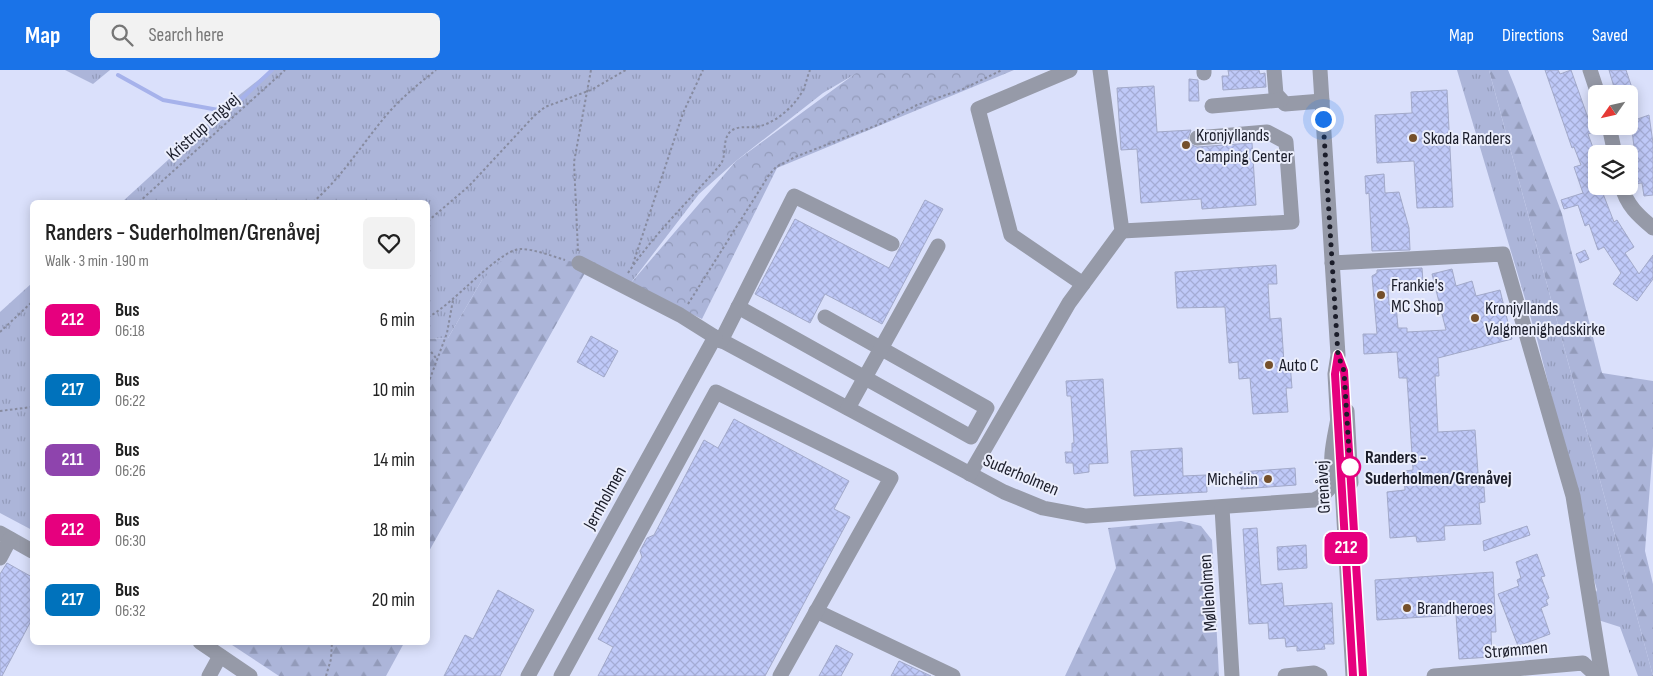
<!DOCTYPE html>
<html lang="en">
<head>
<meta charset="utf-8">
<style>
	:root { --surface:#fff; --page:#f2f2f2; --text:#222; --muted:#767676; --accent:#1a73e8 }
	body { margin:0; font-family:"Sofia Sans Condensed",sans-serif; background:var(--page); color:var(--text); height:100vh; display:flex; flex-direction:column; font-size:19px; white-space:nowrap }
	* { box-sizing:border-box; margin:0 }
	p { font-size:16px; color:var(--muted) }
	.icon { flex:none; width:28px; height:28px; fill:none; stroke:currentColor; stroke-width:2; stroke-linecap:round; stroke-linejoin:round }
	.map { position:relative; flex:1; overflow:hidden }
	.sheet { position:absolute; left:30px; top:130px; width:400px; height:445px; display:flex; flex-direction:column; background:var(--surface); border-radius:8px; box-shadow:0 2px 12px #0003 }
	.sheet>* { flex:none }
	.badge { padding:0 10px; border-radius:8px; font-size:18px; line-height:32px }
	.needle { width:32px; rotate:236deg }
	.buttons { position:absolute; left:1588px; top:15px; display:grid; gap:10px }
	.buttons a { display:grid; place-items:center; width:50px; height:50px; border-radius:8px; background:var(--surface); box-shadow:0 2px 12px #0003; font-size:25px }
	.you { position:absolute; width:25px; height:25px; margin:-12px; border:4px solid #fff; border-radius:50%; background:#1a73e8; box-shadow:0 0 0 8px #1a73e833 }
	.map>.badge { position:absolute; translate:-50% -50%; box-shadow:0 0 0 2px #fff }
	.round { display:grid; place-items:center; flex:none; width:52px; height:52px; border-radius:8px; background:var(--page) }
	.overview { display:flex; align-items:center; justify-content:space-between; height:85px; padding:0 15px }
	h1 { font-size:24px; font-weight:600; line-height:38px }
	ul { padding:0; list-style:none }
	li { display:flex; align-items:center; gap:15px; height:70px; padding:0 15px }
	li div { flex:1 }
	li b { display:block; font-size:19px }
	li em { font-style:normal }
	li .badge { min-width:55px; font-weight:700; text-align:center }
	header { display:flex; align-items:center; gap:30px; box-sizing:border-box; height:70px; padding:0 25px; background:var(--accent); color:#fff }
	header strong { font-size:24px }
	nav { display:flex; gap:28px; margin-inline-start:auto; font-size:18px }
	.search { width:350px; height:45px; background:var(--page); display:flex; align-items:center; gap:12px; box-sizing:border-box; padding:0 18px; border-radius:8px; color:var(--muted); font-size:19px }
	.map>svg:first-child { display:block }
</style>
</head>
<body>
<header>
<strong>Map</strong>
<div class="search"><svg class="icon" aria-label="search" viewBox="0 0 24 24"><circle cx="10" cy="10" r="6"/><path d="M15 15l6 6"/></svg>Search here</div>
<nav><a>Map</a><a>Directions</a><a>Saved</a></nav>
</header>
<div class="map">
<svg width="1653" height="606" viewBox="0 0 1653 606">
	<defs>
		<pattern id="grass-tufts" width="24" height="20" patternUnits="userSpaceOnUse" patternTransform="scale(1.25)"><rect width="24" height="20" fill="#acb5d9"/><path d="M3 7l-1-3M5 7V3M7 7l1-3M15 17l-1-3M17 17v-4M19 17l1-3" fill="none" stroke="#939bba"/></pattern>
		<pattern id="forest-firs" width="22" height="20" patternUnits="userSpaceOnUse" patternTransform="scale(1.25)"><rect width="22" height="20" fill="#acb5d9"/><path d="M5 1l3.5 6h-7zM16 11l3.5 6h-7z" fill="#939bba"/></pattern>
		<pattern id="park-crowns" width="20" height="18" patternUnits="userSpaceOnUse" patternTransform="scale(1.25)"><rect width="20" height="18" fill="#acb5d9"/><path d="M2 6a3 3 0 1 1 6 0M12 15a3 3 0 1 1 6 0" fill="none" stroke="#939bba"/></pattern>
		<pattern id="building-cross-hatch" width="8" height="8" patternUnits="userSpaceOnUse" patternTransform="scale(1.25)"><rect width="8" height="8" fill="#bfc9f8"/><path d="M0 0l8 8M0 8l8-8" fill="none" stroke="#a4acd5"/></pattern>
	</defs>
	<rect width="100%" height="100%" fill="#dae0fb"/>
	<g fill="url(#grass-tufts)">
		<path d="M65 0H110L93 14Z"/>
		<path d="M271 0H862L823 23 736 91 699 124 630 214 590 194 482 210 448 268 428 269V132H122L238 26Z"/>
		<path d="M1457 0H1489L1490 4 1653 606H1638L1620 557 1595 549 1593 528 1597 520 1585 478 1568 391 1537 269Z"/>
		<path d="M32 213V460L0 443V242Z"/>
	</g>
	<g fill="url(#forest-firs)">
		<path d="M1489 0H1508L1515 17 1562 144 1602 303 1653 311V376L1645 481 1653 514V606Z"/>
		<path d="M510 183 590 194 428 483V269L448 268 482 210Z"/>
		<path d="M1181 451 1201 456 1212 470 1219 606H1065L1116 498 1108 458Z"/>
		<path d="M229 573H404L386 606H279Z"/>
	</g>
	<path fill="url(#park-crowns)" d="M860 0H1014L777 98 702 249 630 214 736 91Z"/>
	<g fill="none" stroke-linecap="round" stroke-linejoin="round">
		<path stroke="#a6b2eb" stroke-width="4" d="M118 5 163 30 224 41 234 36 272 0"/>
	</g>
	<g fill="url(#building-cross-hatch)" stroke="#a2a9c9">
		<path d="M1228 0H1259L1260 4 1265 3 1266 17 1223 20 1222 6H1229Z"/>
		<path d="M1545 0H1558L1560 4 1571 0 1593 62 1588 64 1596 86V123L1602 121 1614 152 1617 150 1634 177 1625 183 1639 204 1653 185V209L1637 231 1613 214 1621 203 1604 177 1598 180 1589 154 1585 156 1578 135 1564 139 1561 130 1583 123 1574 97 1581 95 1574 77 1572 78Z"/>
		<path d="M1609 0H1626L1634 24H1616Z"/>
		<path d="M1189 9 1198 10 1199 31H1189Z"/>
		<path d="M1154 16 1157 62 1191 60 1188 69 1190 74 1197 77 1252 73 1256 135 1202 139 1201 129 1141 133 1137 79 1121 80 1117 18Z"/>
		<path d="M1447 20 1453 137 1417 138 1414 91 1377 93 1375 45 1412 43 1411 22Z"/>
		<path d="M1649 45 1653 73V125L1644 126 1642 113 1632 114 1631 103H1637L1632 60 1620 61 1619 56H1629V52Z"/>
		<path d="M1384 104 1385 123 1399 122 1409 158 1410 180 1372 181 1369 123 1366 124 1365 106Z"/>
		<path d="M925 130 943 139 882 254 825 224 810 253 755 224 795 149 889 198Z"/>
		<path d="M1585 180 1589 189 1580 193 1576 184Z"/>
		<path d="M1276 195 1277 214H1268L1270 249 1281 248 1284 293H1290L1292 318H1286L1288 342 1253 344 1250 308 1239 309 1238 292 1229 293 1225 237 1177 238 1175 202Z"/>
		<path d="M1422 198 1423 212 1388 215 1389 235H1396L1398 258H1407V262L1446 260 1432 204 1452 199 1456 216 1472 211 1476 226 1500 220 1512 269 1438 288 1439 306H1435L1438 362 1475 360 1479 417H1484L1485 432 1479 433 1481 454 1444 456 1445 470 1417 472 1416 466 1390 468 1387 422 1405 420 1404 401 1413 400 1407 308H1399L1397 282 1364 284 1363 264H1377L1372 206 1377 203V200Z"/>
		<path d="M591 266 618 281 604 307 577 292Z"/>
		<path d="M1103 309 1108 393 1089 394V402L1074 404 1073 393H1066L1065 382H1072V373H1074L1071 326H1067L1066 311Z"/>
		<path d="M734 349 849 411 834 439 850 447 765 606H598L613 577 598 569 642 487 640 481 647 468 654 465 704 370 718 378Z"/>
		<path d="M1182 378 1183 406 1206 405 1207 422 1134 426 1131 381Z"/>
		<path d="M1295 398 1296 415 1241 419 1240 402Z"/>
		<path d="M1527 456 1530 465 1484 481 1483 471Z"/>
		<path d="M1257 458 1261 515 1282 513 1284 536 1332 533 1334 574H1324L1325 579 1297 581V576L1286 577 1285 568 1269 569 1268 553 1249 554 1243 459Z"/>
		<path d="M1306 475 1307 498 1278 500 1277 477Z"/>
		<path d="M1537 484 1545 506 1541 507 1549 528 1546 530 1548 535 1541 538 1550 564 1518 576 1498 524 1519 516 1517 510 1521 508 1516 492Z"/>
		<path d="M7 493 32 507V549L2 606H0V504Z"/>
		<path d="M1493 502 1496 562H1491L1492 587 1459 589 1456 545 1377 550 1375 510Z"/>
		<path d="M498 520 534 540 500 606H444L465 565 473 569Z"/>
		<path d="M836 575 853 584 841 606H819Z"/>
		<path d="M899 591 931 606H891Z"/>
	</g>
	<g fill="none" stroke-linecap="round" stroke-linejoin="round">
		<g stroke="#878ba0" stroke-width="2" stroke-dasharray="2.5 2.5" stroke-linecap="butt">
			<path d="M139 132 285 0"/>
			<path d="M313 132C340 109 358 80 380 53 396 32 416 16 436 0"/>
			<path d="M428 151 469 116 534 46 545 37 591 20 626 0"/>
			<path d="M578 181 574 92 591 0"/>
			<path d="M633 194 683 43 703 0"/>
			<path d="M628 203C654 164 689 131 720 95 727 87 722 72 729 63 736 55 746 58 755 57 773 55 793 38 802 22 806 15 807 7 810 0"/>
			<path d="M688 234 769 105 776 97 795 87 880 54 917 35 963 19 1002 0"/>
			<path d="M428 247C453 235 497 181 520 179 534 179 552 186 565 190"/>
			<path d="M0 262 32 232"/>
			<path d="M428 278 436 288"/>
			<path d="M428 314 447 263 453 230"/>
			<path d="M0 341 32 337"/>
			<path d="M326 606 331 589 332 572"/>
		</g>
		<g stroke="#969aa8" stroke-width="15">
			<path d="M1070 0 978 39 1011 165 1083 214"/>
			<path d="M1204 0V3"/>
			<path d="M1274 0 1276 24 1285 34 1322 31"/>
			<path d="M1320 0 1338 285 1335 304 1338 357"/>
			<path d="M1590 0 1598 24"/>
			<path d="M1212 36 1281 30"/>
			<path d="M1609 56 1615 84"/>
			<path d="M1622 116C1626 135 1639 146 1653 158"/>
			<path d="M1122 161 1292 152 1286 72 1267 62 1197 68"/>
			<path d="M579 193 680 245 715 267 1004 422 1043 438 1086 446 1314 430C1340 417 1330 407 1332 384 1333 372 1336 360 1338 348"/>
			<path d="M1332 193 1503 184 1573 426 1602 606"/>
			<path d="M738 237 971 367 987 338 825 247"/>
			<path d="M721 271 794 126 892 174"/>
			<path d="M848 338 938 176"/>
			<path d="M1347 341 1351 413"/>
			<path d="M1341 398 1353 606"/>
			<path d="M970 404 1069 233 1122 161 1100 0"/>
			<path d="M1222 438 1232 606"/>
			<path d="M0 463 32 481"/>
			<path d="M0 488 10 469"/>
			<path d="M816 541 953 606"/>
			<path d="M200 572 250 606"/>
			<path d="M209 606 220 586"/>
			<path d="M528 606 715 267"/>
			<path d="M561 606 716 322 891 408 780 606"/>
			<path d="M1285 606 1314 603 1320 606"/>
			<path d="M1434 606 1583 593 1597 606"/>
		</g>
	</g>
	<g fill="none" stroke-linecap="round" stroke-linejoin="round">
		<g stroke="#fff" stroke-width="11">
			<path id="line" d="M1353 606 1335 304 1338 285 1344 301 1363 606"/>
		</g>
		<use href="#line" stroke="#e6007e" stroke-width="8"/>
		<path stroke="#1b1d2a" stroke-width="5" stroke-dasharray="0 9" d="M1323 49 1338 285 1344 301 1350 397"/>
	</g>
	<g fill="#75502b" stroke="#ebeefc" stroke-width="2">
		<circle cx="1413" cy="68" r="5"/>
		<circle cx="1186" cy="75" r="5"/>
		<circle cx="1381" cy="225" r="5"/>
		<circle cx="1475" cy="248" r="5"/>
		<circle cx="1269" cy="295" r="5"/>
		<circle cx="1268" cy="409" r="5"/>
		<circle cx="1407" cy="538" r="5"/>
	</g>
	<circle fill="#fff" stroke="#e6007e" stroke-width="2.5" cx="1350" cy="397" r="10"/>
	<g text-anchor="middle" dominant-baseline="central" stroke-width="4" stroke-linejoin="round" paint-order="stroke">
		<g font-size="18" fill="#1b1d2a" stroke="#ebeefc">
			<text transform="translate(203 57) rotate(-42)">Kristrup Engvej</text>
			<text transform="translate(1021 405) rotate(23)">Suderholmen</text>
			<text transform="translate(1323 417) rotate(-93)">Grenåvej</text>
			<text transform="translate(605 428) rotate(-61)">Jernholmen</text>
			<text transform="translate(1208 523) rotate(-94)">Mølleholmen</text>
			<text transform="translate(1516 580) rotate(-5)">Strømmen</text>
		</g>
		<g font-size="18" fill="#1b1d2a" stroke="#ebeefc" text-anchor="start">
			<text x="1196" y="65">Kronjyllands<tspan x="1196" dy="21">Camping Center</tspan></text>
			<text x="1423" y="68">Skoda Randers</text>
			<text x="1391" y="215">Frankie's<tspan x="1391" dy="21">MC Shop</tspan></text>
			<text x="1485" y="238">Kronjyllands<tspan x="1485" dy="21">Valgmenighedskirke</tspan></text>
			<text x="1279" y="295">Auto C</text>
			<text x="1258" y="409" text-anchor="end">Michelin</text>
			<text x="1417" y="538">Brandheroes</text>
		</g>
		<g font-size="18" font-weight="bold" fill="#1b1d2a" stroke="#ebeefc" text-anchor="start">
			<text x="1365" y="387">Randers -<tspan x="1365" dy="21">Suderholmen/Grenåvej</tspan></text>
		</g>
	</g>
</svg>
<div class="buttons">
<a><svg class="needle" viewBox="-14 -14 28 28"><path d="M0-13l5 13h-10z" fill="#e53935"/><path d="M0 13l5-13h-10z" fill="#767676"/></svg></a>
<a><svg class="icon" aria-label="layers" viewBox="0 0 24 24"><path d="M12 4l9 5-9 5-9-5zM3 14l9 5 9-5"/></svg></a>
</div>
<div class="you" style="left:1323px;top:49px"></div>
<b class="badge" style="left:1346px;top:478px;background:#e6007e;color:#fff">212</b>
<section class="sheet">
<div class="overview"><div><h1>Randers - Suderholmen/Grenåvej</h1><p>Walk · 3 min · 190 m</p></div><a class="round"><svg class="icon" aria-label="heart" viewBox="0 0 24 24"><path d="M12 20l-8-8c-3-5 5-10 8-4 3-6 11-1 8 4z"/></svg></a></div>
<ul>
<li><span class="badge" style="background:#e6007e;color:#fff">212</span><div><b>Bus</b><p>06:18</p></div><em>6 min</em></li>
<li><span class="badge" style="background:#0072bc;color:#fff">217</span><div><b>Bus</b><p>06:22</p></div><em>10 min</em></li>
<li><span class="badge" style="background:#8e44ad;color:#fff">211</span><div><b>Bus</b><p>06:26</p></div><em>14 min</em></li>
<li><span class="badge" style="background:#e6007e;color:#fff">212</span><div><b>Bus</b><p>06:30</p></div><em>18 min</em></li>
<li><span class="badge" style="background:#0072bc;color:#fff">217</span><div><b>Bus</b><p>06:32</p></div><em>20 min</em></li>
</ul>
</section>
</div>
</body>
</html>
